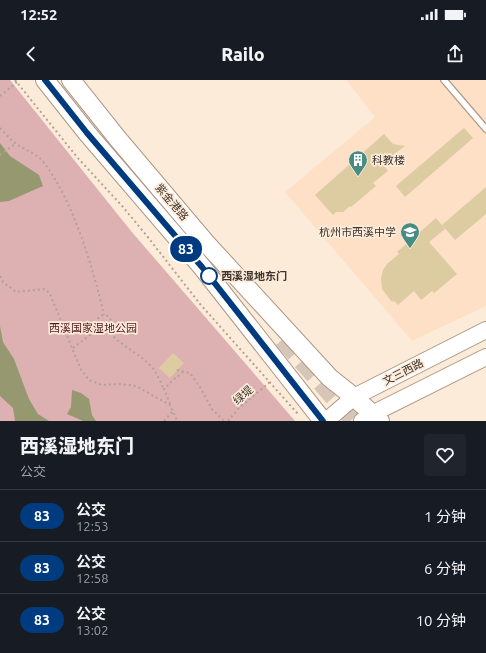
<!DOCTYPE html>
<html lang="zh">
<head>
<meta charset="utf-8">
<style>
	:root { --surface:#171b24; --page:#20242c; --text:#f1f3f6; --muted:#9ea1a6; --line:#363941 }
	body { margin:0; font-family:Ubuntu,"Noto Sans SC",sans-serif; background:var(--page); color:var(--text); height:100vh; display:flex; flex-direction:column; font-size:15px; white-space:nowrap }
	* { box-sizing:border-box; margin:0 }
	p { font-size:13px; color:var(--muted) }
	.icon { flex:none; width:22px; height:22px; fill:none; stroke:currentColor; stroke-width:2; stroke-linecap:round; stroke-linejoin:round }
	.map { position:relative; height:341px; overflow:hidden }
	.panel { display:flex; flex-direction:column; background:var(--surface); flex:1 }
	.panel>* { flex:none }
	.badge { padding:0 8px; border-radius:13px; font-size:14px; line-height:26px }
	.map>.badge { position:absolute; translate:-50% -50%; box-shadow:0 0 0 2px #fff }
	.round { display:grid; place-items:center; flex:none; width:42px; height:42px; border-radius:4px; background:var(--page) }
	.headline { display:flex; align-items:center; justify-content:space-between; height:68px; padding:0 20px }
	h1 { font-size:19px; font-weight:800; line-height:30px }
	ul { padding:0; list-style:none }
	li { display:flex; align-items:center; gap:12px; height:52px; padding:0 20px; border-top:1px solid var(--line) }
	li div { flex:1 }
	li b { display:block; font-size:15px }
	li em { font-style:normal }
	li .badge { min-width:44px; font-weight:700; text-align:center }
	.status { display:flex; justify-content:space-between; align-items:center; height:28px; padding:0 20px; background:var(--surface); direction:ltr }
	.status svg { height:11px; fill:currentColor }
	header { display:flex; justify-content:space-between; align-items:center; height:52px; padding:0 20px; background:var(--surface); font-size:18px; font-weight:800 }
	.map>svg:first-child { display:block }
</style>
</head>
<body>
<div class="status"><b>12:52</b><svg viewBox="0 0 49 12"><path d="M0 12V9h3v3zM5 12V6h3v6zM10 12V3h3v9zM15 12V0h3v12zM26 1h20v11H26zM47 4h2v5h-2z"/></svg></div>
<header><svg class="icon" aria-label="back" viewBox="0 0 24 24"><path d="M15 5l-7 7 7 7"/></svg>Railo<svg class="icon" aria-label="share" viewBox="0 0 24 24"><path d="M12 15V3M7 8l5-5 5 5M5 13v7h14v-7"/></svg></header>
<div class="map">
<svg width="486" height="341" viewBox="0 0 486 341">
	<rect width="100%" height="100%" fill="#fdebda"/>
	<path fill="#fde0c6" d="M346 0H486V226L412 261 285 112 375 37Z"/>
	<path fill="#ddb1b2" d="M0 0H10L131 151 295 341H0Z"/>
	<g fill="#969970">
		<path d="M0 63 10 76 39 95 43 106 9 121 0 122Z"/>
		<path d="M0 246 3 262 14 279 29 319 38 334 49 341H15L13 328 0 316Z"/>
		<path d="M72 310 81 313 89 319 92 335 96 341H83L67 334 71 327Z"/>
	</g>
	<g fill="#ddcba2">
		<path d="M464 48 473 58 405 117 396 106Z"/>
		<path d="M384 54 393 64 405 66 394 74 395 76 384 86 388 91 373 103 376 106 351 127 350 126 343 132H336L333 135 315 115Z"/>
		<path d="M486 107V134L455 160 442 145Z"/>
		<path d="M436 138 445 149 429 162 457 194 434 213 432 211 421 220 414 211 398 225 394 221 392 222 382 209 381 198 383 190 387 184 399 174 397 172Z"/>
		<path d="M173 273 184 283 170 298 159 288Z"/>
	</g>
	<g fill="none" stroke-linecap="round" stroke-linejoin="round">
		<path stroke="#d7c6b7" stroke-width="19" stroke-dasharray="19 10" stroke-linecap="butt" d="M283 259 355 341"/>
		<g stroke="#ac9784" stroke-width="8">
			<path id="service" d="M444 0 486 49"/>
		</g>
		<g stroke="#ac9784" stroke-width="18">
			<g id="secondary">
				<path d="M326 341 354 317 486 250"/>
				<path d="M362 341 372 334 486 277"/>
			</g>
		</g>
		<g stroke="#ac9784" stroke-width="20">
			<g id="primary">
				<path d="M45 0 87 53 202 187 323 341"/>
				<path d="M71 0 118 59 206 163 330 298 354 317 380 341"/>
			</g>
		</g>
		<g stroke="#b0a295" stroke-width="2" stroke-dasharray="2 3" stroke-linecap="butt">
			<path d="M15 0 77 77 123 127 147 156 200 224 298 334"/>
			<path d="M0 16 17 2"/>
			<path d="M0 48C5 53 10 59 15 63 26 71 37 73 45 84 74 123 93 188 104 235"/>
			<path d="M0 75 15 64"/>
			<path d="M0 196 3 202 16 212 45 209 50 214 81 290 89 300 102 305 120 304 136 306 170 325 177 341"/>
			<circle cx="104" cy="242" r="7"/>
			<path d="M107 249C120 266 136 271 150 285 156 291 160 301 164 309"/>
			<path d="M73 268 99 248"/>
			<path d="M177 290 190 293 200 307 212 329 224 341"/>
			<path d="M170 324 164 309 173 300 183 292"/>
			<path d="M164 341 172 332"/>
			<path d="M228 341 239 328 270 302"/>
		</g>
		<use href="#service" stroke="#fff" stroke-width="5.5"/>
		<use href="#secondary" stroke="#fff" stroke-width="16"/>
		<use href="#primary" stroke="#fff" stroke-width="18"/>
	</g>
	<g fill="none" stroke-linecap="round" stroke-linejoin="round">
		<g stroke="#fff" stroke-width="9">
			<path id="line" d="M45 0 87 53 202 187 323 341"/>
		</g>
		<use href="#line" stroke="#003b80" stroke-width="6"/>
	</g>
	<defs>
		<g id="building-pin" transform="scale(1)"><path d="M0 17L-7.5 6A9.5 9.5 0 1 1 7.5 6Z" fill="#488d82" stroke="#fdebda"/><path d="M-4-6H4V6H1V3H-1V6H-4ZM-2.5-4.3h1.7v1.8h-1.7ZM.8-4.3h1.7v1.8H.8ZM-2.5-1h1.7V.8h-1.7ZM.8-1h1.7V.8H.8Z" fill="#fff"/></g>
		<g id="school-pin" transform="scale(1)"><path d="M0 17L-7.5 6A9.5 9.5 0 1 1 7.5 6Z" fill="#488d82" stroke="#fdebda"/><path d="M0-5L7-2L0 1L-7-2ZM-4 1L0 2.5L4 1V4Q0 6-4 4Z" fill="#fff"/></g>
	</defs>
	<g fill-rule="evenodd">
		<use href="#building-pin" x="358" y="80"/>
		<use href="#school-pin" x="410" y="152"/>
	</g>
	<circle fill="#fff" stroke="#003b80" stroke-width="2" cx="209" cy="196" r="8"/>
	<g text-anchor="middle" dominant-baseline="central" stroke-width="3.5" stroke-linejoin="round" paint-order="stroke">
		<g font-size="11" fill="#3d342c" stroke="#fdebda" text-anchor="start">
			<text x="372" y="80">科教楼</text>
			<text x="396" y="152" text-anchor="end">杭州市西溪中学</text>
		</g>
		<g font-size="11" fill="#3d342c" stroke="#fdebda">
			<text transform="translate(172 122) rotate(50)">紫金港路</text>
			<text transform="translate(403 292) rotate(-27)">文三西路</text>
			<text transform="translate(243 315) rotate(-41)">绿堤</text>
		</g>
		<g font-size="11" font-weight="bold" fill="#3d342c" stroke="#fdebda" text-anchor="start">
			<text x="221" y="196">西溪湿地东门</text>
		</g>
		<g font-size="11" fill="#541820" stroke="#fdebda">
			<text x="93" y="248">西溪国家湿地公园</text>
		</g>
	</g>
</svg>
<b class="badge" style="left:186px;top:169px;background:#003b80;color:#fff">83</b>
</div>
<section class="panel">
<div class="headline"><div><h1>西溪湿地东门</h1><p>公交</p></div><a class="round"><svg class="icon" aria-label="heart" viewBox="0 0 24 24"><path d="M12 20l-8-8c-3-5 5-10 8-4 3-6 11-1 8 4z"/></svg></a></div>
<ul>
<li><span class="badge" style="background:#003b80;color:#fff">83</span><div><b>公交</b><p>12:53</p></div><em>1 分钟</em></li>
<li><span class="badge" style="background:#003b80;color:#fff">83</span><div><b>公交</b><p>12:58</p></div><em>6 分钟</em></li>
<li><span class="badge" style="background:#003b80;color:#fff">83</span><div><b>公交</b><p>13:02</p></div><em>10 分钟</em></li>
</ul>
</section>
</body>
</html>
